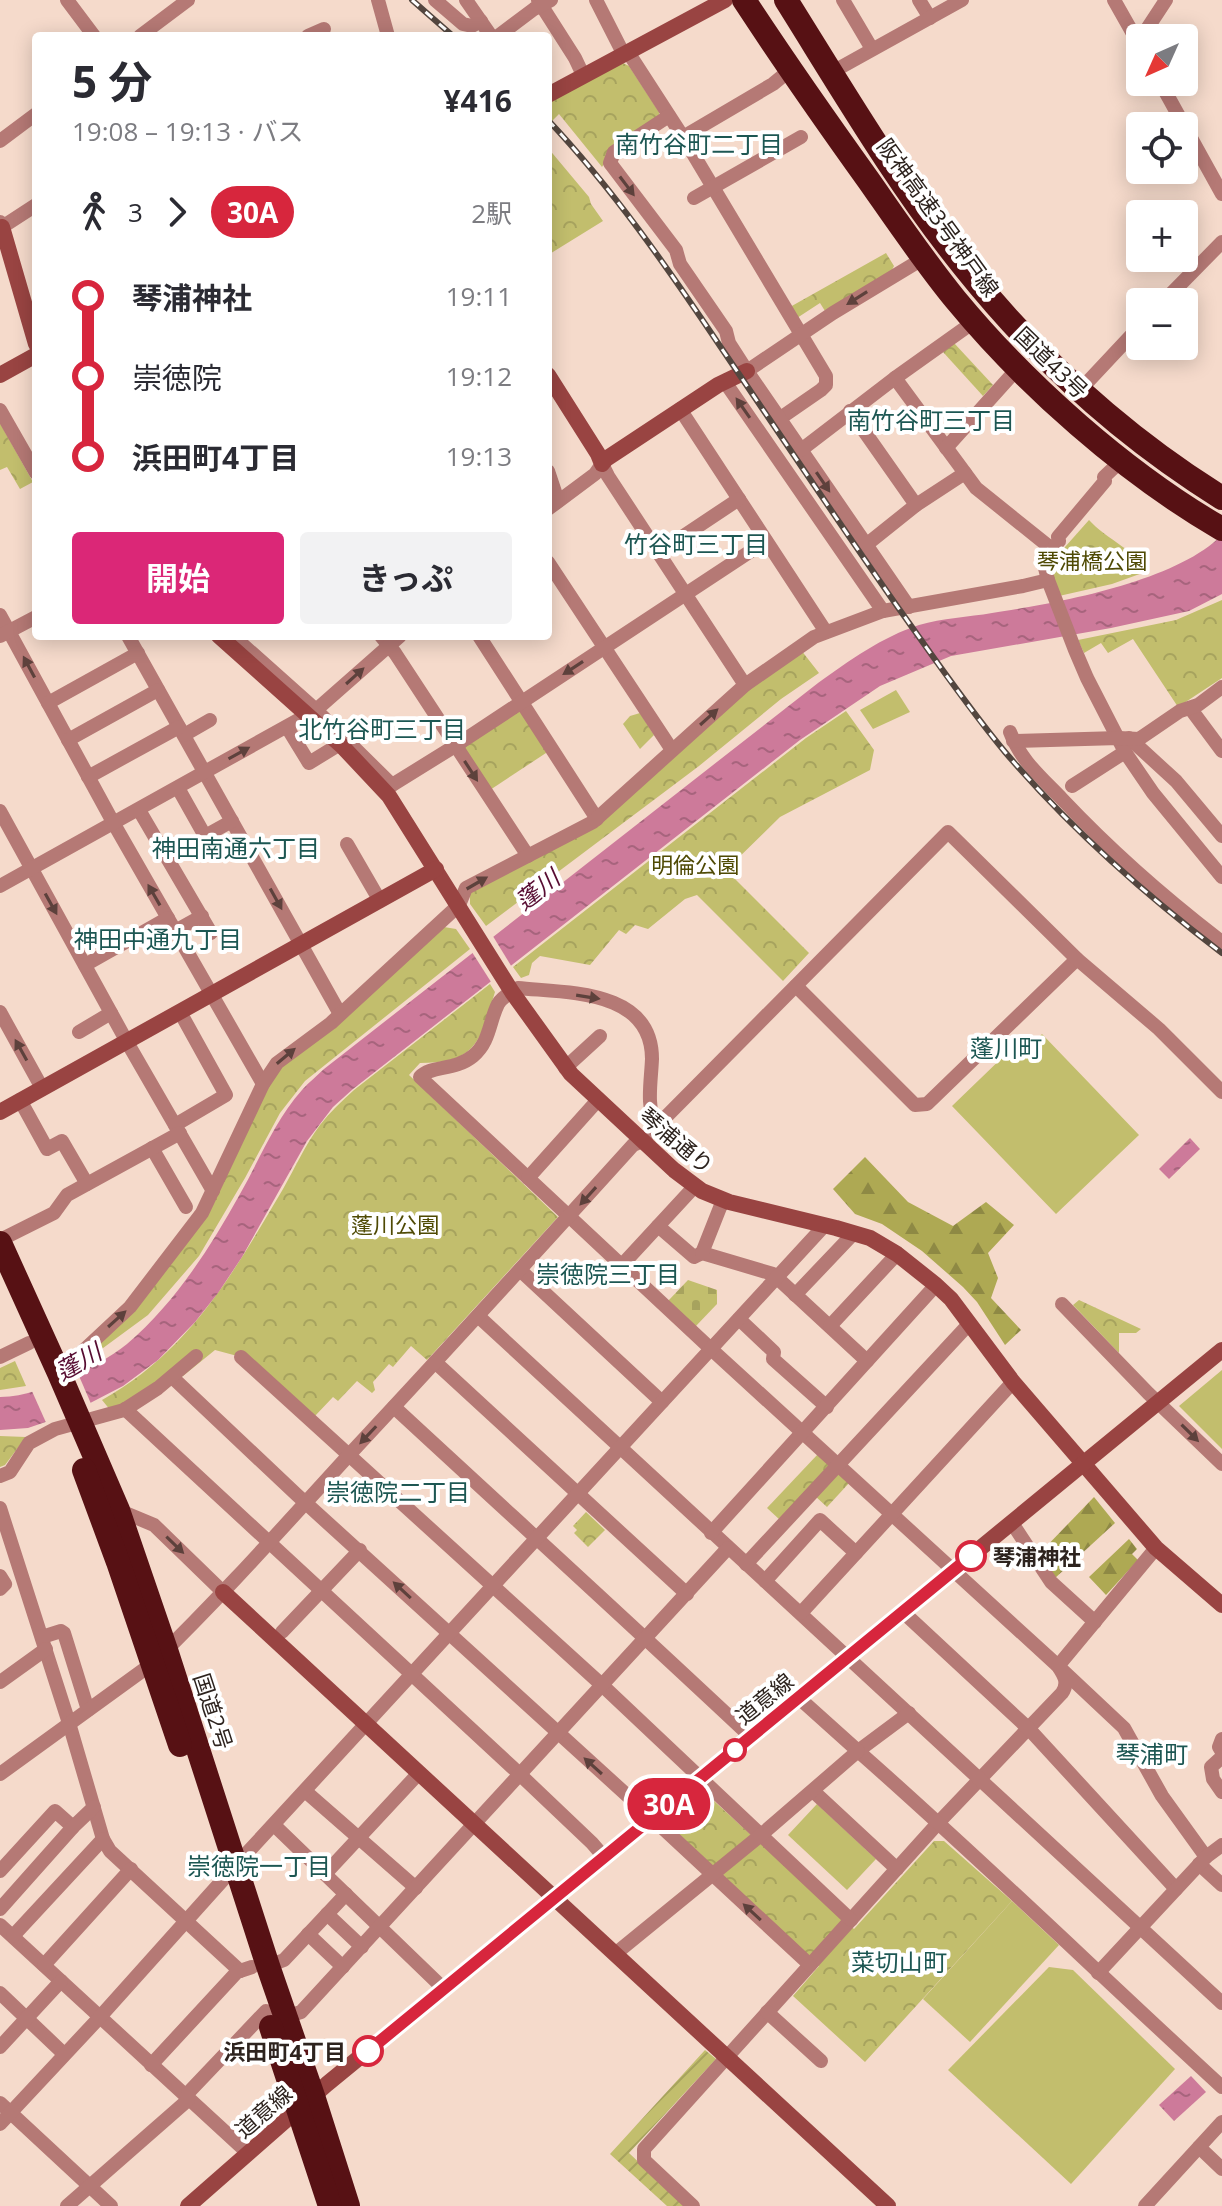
<!DOCTYPE html>
<html lang="ja">
<head>
<meta charset="utf-8">
<style>
	:root { --surface:#fff; --page:#f2f2f3; --text:#2b2b33; --muted:#7c7c81; --accent:#db2777 }
	body { margin:0; font-family:"Open Sans","Noto Sans JP",sans-serif; background:var(--page); color:var(--text); height:100vh; display:flex; flex-direction:column; font-size:30px; white-space:nowrap }
	* { box-sizing:border-box; margin:0 }
	p { font-size:26px; color:var(--muted) }
	.icon { flex:none; width:44px; height:44px; fill:none; stroke:currentColor; stroke-width:2; stroke-linecap:round; stroke-linejoin:round }
	.map { position:relative; flex:1; overflow:hidden }
	.sheet { position:absolute; left:32px; top:32px; width:520px; height:608px; display:flex; flex-direction:column; background:var(--surface); border-radius:8px; box-shadow:0 4px 20px #0003 }
	.sheet>* { flex:none }
	.badge { padding:0 16px; border-radius:26px; font-size:28px; line-height:52px }
	.needle { width:52px; rotate:225deg }
	.controls { position:absolute; left:1126px; top:24px; display:grid; gap:16px }
	.controls a { display:grid; place-items:center; width:72px; height:72px; border-radius:8px; background:var(--surface); box-shadow:0 4px 20px #0003; font-size:40px }
	.map>.badge { position:absolute; translate:-50% -50%; box-shadow:0 0 0 4px #fff }
	.legs { display:flex; align-items:center; gap:12px; height:88px; padding:0 40px; font-size:26px }
	.legs p { margin-inline-start:auto }
	.headline { display:flex; align-items:center; justify-content:space-between; height:136px; padding:0 40px }
	h1 { font-size:44px; font-weight:700; line-height:60px }
	.action { display:flex; gap:16px; margin-top:auto; padding:16px 40px }
	.action a { flex:1; height:92px; border-radius:8px; background:var(--accent); color:#fff; font-size:32px; font-weight:700; line-height:92px; text-align:center }
	.action a+a { background:var(--page); color:var(--text) }
	ul { padding:0 40px; list-style:none }
	li { display:flex; align-items:center; gap:28px; height:80px; font-size:30px }
	li i { display:grid; place-items:center; width:12px; height:100%; margin:0 10px; background:currentColor }
	li i::after { content:''; width:20px; height:20px; margin:-10px; border:6px solid; border-radius:50%; background:var(--surface) }
	li p { margin-inline-start:auto }
	li:first-child i { background:linear-gradient(#0000 50%,currentColor 0) }
	li:last-child i { background:linear-gradient(currentColor 50%,#0000 0) }
	.map>svg:first-child { display:block }
</style>
</head>
<body>
<div class="map">
<svg width="1222" height="2206" viewBox="0 0 1222 2206">
	<defs>
		<pattern id="forest-firs" width="22" height="20" patternUnits="userSpaceOnUse" patternTransform="scale(2)"><rect width="22" height="20" fill="#aea953"/><path d="M5 1l3.5 6h-7zM16 11l3.5 6h-7z" fill="#8e8944"/></pattern>
		<pattern id="cemetery-stones" width="16" height="16" patternUnits="userSpaceOnUse" patternTransform="scale(2)"><rect width="16" height="16" fill="#c2be6d"/><path d="M2 7V4a2 2 0 0 1 4 0v3zM10 15v-3a2 2 0 0 1 4 0v3z" fill="#a7a35e"/></pattern>
		<pattern id="park-crowns" width="20" height="18" patternUnits="userSpaceOnUse" patternTransform="scale(2)"><rect width="20" height="18" fill="#c2be6d"/><path d="M2 6a3 3 0 1 1 6 0M12 15a3 3 0 1 1 6 0" fill="none" stroke="#a7a35e"/></pattern>
		<pattern id="garden-furrows" width="10" height="10" patternUnits="userSpaceOnUse" patternTransform="scale(2)"><rect width="10" height="10" fill="#c2be6d"/><path d="M-1 1l2-2M0 10L10 0M9 11l2-2" fill="none" stroke="#a7a35e"/></pattern>
		<pattern id="water-ripples" width="26" height="14" patternUnits="userSpaceOnUse" patternTransform="scale(2)"><rect width="26" height="14" fill="#cd7a9a"/><path d="M2 4q2-2 4 0t4 0M15 11q2-2 4 0t4 0" fill="none" stroke="#a7647d"/></pattern>
	</defs>
	<rect width="100%" height="100%" fill="#f5dacb"/>
	<g fill="url(#forest-firs)">
		<path d="M865 1157 908 1202 953 1226 986 1202 1014 1225 988 1253 998 1278 991 1298 1021 1330 1005 1345 977 1302 963 1287 922 1251 882 1224 855 1214 833 1189Z"/>
		<path d="M1094 1497 1115 1523 1054 1579 1040 1553Z"/>
		<path d="M1129 1539 1137 1549 1132 1554 1138 1560 1106 1595 1089 1577Z"/>
	</g>
	<path fill="url(#cemetery-stones)" d="M688 1280 717 1290V1304L695 1327 668 1301Z"/>
	<g fill="url(#park-crowns)">
		<path d="M623 63 629 66 659 112V116L607 159 602 167 559 114 548 125V102Z"/>
		<path d="M548 148 589 197 591 204 603 221 548 255Z"/>
		<path d="M886 253 894 266 892 270 825 311 820 303 797 318 790 307Z"/>
		<path d="M954 343 993 385 983 396 943 352Z"/>
		<path d="M0 423 33 482 20 489 7 467 0 470Z"/>
		<path d="M1089 520C1105 538 1140 554 1148 571L1112 584 1059 596 1049 565Z"/>
		<path d="M1222 600V678L1178 707 1133 639 1108 653 1101 643 1084 653 1078 640 1176 620Z"/>
		<path d="M801 650 819 673 781 699 699 766 486 926 470 904V893L595 827 746 688Z"/>
		<path d="M519 710 549 751 490 790 463 748Z"/>
		<path d="M846 711 874 750 870 770 780 817 726 870 809 953 783 981 697 895 685 899 648 929 635 925 626 934 619 930 590 965 540 956 532 963 529 975 521 978 513 967 806 738Z"/>
		<path d="M640 713 654 735 640 749 623 724 630 716Z"/>
		<path d="M444 927 456 929 470 949 305 1081 280 1113 245 1178 199 1256 148 1315 99 1351 84 1355 206 1213 274 1074Z"/>
		<path d="M490 984 495 992C480 1041 477 1063 420 1063L409 1075 558 1217 427 1360 411 1346 393 1367 389 1364 373 1382 375 1390 372 1393 357 1381 338 1401 333 1397 315 1416 241 1357 215 1350 183 1376 111 1411 102 1400C189 1352 234 1272 283 1189 295 1168 305 1145 320 1125 330 1112 342 1101 354 1090Z"/>
		<path d="M1079 1300 1141 1329 1136 1333H1119V1353L1073 1305Z"/>
		<path d="M15 1361 26 1386 0 1390V1368Z"/>
		<path d="M0 1436 26 1437 5 1465 0 1467Z"/>
		<path d="M818 1454 830 1465 780 1520 767 1508Z"/>
		<path d="M838 1471 850 1482 827 1507 815 1496Z"/>
		<path d="M586 1512 605 1530 588 1547 574 1533 577 1530 573 1526Z"/>
		<path d="M701 1789 854 1929 934 1841H944L1012 1901 865 2062 793 1996 819 1966 663 1820Z"/>
	</g>
	<path fill="url(#garden-furrows)" d="M705 2050 716 2059 629 2153 685 2206H667L610 2154Z"/>
	<g fill="#c2be6d">
		<path d="M896 690 910 712 873 729 860 710Z"/>
		<path d="M1042 1034 1139 1135 1056 1214 952 1106 1009 1051 1017 1059Z"/>
		<path d="M1222 1370V1449L1179 1406Z"/>
		<path d="M817 1804 876 1859 847 1890 788 1835Z"/>
		<path d="M1012 1901 1059 1945 970 2042 923 1999Z"/>
		<path d="M1049 1967 1073 1970 1175 2069 1071 2184 948 2070Z"/>
	</g>
	<g fill="url(#water-ripples)">
		<path d="M1222 535V594L1189 611 1111 628 951 656 880 686 800 740 353 1089 333 1107 307 1141 242 1257 218 1293 195 1322 158 1360 123 1386 69 1414 28 1428 0 1430V1397C26 1397 46 1387 69 1376 89 1368 110 1358 127 1344 175 1303 210 1248 240 1194 260 1159 275 1120 302 1090 309 1082 317 1076 324 1069L818 683C850 660 882 637 919 625 942 618 969 617 992 613 1058 603 1175 582 1222 535Z"/>
		<path d="M1190 1138 1200 1149 1169 1179 1159 1169Z"/>
		<path d="M1191 2076 1206 2092 1174 2121 1159 2105Z"/>
	</g>
	<g fill="#f5dacb">
		<path d="M491 933 513 969 493 985 470 949Z"/>
		<path d="M76 1369 92 1406 48 1427 31 1389Z"/>
	</g>
	<g fill="none" stroke-linecap="round" stroke-linejoin="round">
		<g stroke="#b57975" stroke-width="14">
			<path d="M67 0 94 36"/>
			<path d="M378 0 388 36"/>
			<path d="M435 0 463 24 472 26 481 21"/>
			<path d="M466 0 491 36"/>
			<path d="M538 0 575 58 583 75"/>
			<path d="M596 0 624 55"/>
			<path d="M843 0 872 49"/>
			<path d="M919 0 930 18"/>
			<path d="M1114 0 1140 46"/>
			<path d="M140 36 188 0"/>
			<path d="M308 36 324 29"/>
			<path d="M498 36 534 9 551 0"/>
			<path d="M1141 38 1166 0"/>
			<path d="M628 52 683 137 826 376V385L821 390 779 419"/>
			<path d="M834 71 962 0"/>
			<path d="M1160 82 1222 194"/>
			<path d="M669 116 614 152 610 163 676 250 680 264 726 331 729 343 747 371 909 607"/>
			<path d="M683 137 773 84 790 70"/>
			<path d="M0 141 36 114"/>
			<path d="M694 198 801 137"/>
			<path d="M0 222 2 227 36 205"/>
			<path d="M1163 302 1222 242"/>
			<path d="M975 321 895 378 976 488 1052 549"/>
			<path d="M747 371 833 313 924 258"/>
			<path d="M725 382 883 611"/>
			<path d="M1081 389 1140 326"/>
			<path d="M680 409 826 632"/>
			<path d="M0 410 36 473"/>
			<path d="M850 411 916 505"/>
			<path d="M946 448 1018 368"/>
			<path d="M801 450 895 378"/>
			<path d="M1122 460 1104 477 1105 481 1058 537 1059 541 1043 560 1048 580 1075 650 1087 678 1125 752 1153 793 1222 877"/>
			<path d="M548 471 558 501"/>
			<path d="M548 509 595 474 602 464 608 476 745 685"/>
			<path d="M866 545 916 505 965 473"/>
			<path d="M658 553 739 499"/>
			<path d="M548 562 672 750"/>
			<path d="M0 615 114 824 263 1084"/>
			<path d="M0 636 36 617"/>
			<path d="M128 636 340 1014"/>
			<path d="M233 636 316 710 392 785"/>
			<path d="M381 636 395 653 528 856"/>
			<path d="M479 636 597 819"/>
			<path d="M48 703 138 653"/>
			<path d="M1190 708 1222 751"/>
			<path d="M287 727 309 763 340 744"/>
			<path d="M1010 732C1021 761 1041 777 1062 799 1113 853 1162 896 1222 942"/>
			<path d="M184 735 210 720"/>
			<path d="M1129 738 1176 781 1222 836"/>
			<path d="M68 740 158 690"/>
			<path d="M1013 741 1119 738 1139 739 1180 711 1198 705 1222 687"/>
			<path d="M88 777 179 727"/>
			<path d="M1072 786 1125 752"/>
			<path d="M178 788 205 836 232 821"/>
			<path d="M384 790 455 746 766 541"/>
			<path d="M139 810 211 933"/>
			<path d="M0 811 127 1042 213 1191"/>
			<path d="M347 844 380 901"/>
			<path d="M0 886 316 710 400 636"/>
			<path d="M175 931 202 916"/>
			<path d="M85 965 168 918"/>
			<path d="M796 986 915 1105 927 1104 1077 959"/>
			<path d="M0 1012 42 1088"/>
			<path d="M79 1032 111 1013"/>
			<path d="M565 1068 600 1036"/>
			<path d="M20 1100 47 1149 62 1141 87 1184"/>
			<path d="M175 1125 226 1095 180 1012"/>
			<path d="M656 1127C646 1105 651 1083 652 1059 652 989 567 993 518 988 511 992 502 997 498 1004 489 1022 490 1042 473 1056 455 1071 431 1065 420 1077L711 1349 1058 1666C1064 1675 1069 1683 1062 1693L939 1822 644 2149V2160L693 2206"/>
			<path d="M152 1148 186 1207"/>
			<path d="M528 1178 598 1100"/>
			<path d="M658 1226 694 1257 702 1253 773 1274 867 1361"/>
			<path d="M0 1240 54 1213 67 1195 180 1133"/>
			<path d="M702 1253 723 1200"/>
			<path d="M622 1265 695 1186"/>
			<path d="M520 1270 662 1402"/>
			<path d="M795 1295 854 1233"/>
			<path d="M1062 1304 1148 1393 1222 1464"/>
			<path d="M478 1316 1222 2003"/>
			<path d="M739 1319 774 1352 773 1359 827 1407"/>
			<path d="M830 1326 897 1254"/>
			<path d="M0 1357 29 1343"/>
			<path d="M241 1357 603 1686 851 1920"/>
			<path d="M435 1362 687 1594"/>
			<path d="M58 1369 69 1364 130 1307 202 1213 263 1084 277 1063 331 1023 459 905 466 888 593 822 745 685 814 637 883 611 1023 586 1048 580"/>
			<path d="M172 1377 297 1495 652 1818 810 1965"/>
			<path d="M394 1407C513 1517 633 1626 751 1737"/>
			<path d="M125 1409 512 1767 592 1843 604 1857"/>
			<path d="M0 1476 10 1472 29 1443 55 1429 124 1410 158 1388 196 1356"/>
			<path d="M0 1508 69 1723 103 1839 110 1851 240 1971 252 1967"/>
			<path d="M118 1510 154 1525 223 1592"/>
			<path d="M1012 1523 1051 1582 1095 1622"/>
			<path d="M711 1533 936 1285"/>
			<path d="M1156 1548 1058 1666 1124 1728 1162 1796 1206 1857"/>
			<path d="M746 1564 969 1324"/>
			<path d="M0 1576 5 1584 0 1589"/>
			<path d="M765 1581 820 1520 856 1553"/>
			<path d="M903 1612 1029 1729 1176 1889"/>
			<path d="M801 1613 1013 1382"/>
			<path d="M282 1632 360 1550"/>
			<path d="M42 1637 61 1631 64 1633 88 1710"/>
			<path d="M0 1682 46 1649"/>
			<path d="M909 1713 858 1751C982 1860 1100 1975 1222 2087"/>
			<path d="M1222 1739 1219 1747 1222 1752"/>
			<path d="M1222 1757 1211 1767 1213 1779 1222 1792"/>
			<path d="M0 1774 153 1663C221 1597 285 1525 349 1455 445 1352 539 1249 633 1145L642 1141 948 832 1077 959 1159 1029 1222 1092"/>
			<path d="M305 1791 416 1888"/>
			<path d="M813 1791 897 1869"/>
			<path d="M274 1825 444 1989"/>
			<path d="M1199 1864 1222 1885"/>
			<path d="M0 1871 55 1811 73 1827"/>
			<path d="M325 1874 419 1773"/>
			<path d="M0 1909 73 1827 94 1807"/>
			<path d="M327 1914 362 1947"/>
			<path d="M0 1925 248 2153"/>
			<path d="M308 1934 343 1967"/>
			<path d="M13 1936 103 1839"/>
			<path d="M615 1954 761 1835 858 1751 799 1698"/>
			<path d="M44 1965 131 1869"/>
			<path d="M268 1966 284 1960 346 1894"/>
			<path d="M1098 1973 1206 1857 1222 1845"/>
			<path d="M0 1993 64 2054"/>
			<path d="M767 2012 821 2061"/>
			<path d="M285 2017 301 2012 728 1548"/>
			<path d="M0 2047 61 1981"/>
			<path d="M151 2065 237 1972 240 1971"/>
			<path d="M0 2103 111 2206"/>
			<path d="M0 2124 99 2018 247 1853 825 1225"/>
			<path d="M1199 2147 1222 2169"/>
			<path d="M67 2206 188 2100V2093L266 2011"/>
			<path d="M1145 2206 1222 2122"/>
		</g>
		<g stroke="#994442" stroke-width="16">
			<path d="M548 95 725 0"/>
			<path d="M2 227 36 344"/>
			<path d="M0 375 36 355"/>
			<path d="M548 375 598 454 602 464 606 459 718 385 747 371"/>
			<path d="M219 636 342 746 389 796 512 992 571 1074 674 1170 702 1191 729 1202 836 1228 870 1238 897 1254 936 1285 951 1299 1013 1382 1156 1548 1222 1605"/>
			<path d="M0 1112 436 869"/>
			<path d="M223 1592 888 2206"/>
			<path d="M188 2206 327 2084 1222 1350"/>
		</g>
		<g stroke="#571114" stroke-width="24">
			<path d="M744 0C784 61 826 121 869 181 897 221 924 261 955 299 1026 385 1125 473 1222 529"/>
			<path d="M786 0C843 91 898 185 965 268 1037 358 1124 437 1222 498"/>
			<path d="M0 1243 59 1373 118 1510 166 1650 268 1966 313 2096 348 2206"/>
			<path d="M84 1470 118 1562 180 1745"/>
			<path d="M271 2027 330 2206"/>
		</g>
		<g stroke="#53463f" stroke-width="6">
			<g id="rail">
				<path d="M412 0 453 36"/>
				<path d="M548 120C613 189 667 267 720 346 779 433 837 520 897 606 932 655 966 705 1005 752 1069 827 1143 893 1222 953"/>
			</g>
		</g>
		<use href="#rail" stroke="#fff" stroke-width="3" stroke-dasharray="9" stroke-linecap="butt"/>
	</g>
	<defs><path id="oneway-solid" d="M-6-.8H1V-3.2L6.5 0L1 3.2V.8H-6Z" transform="scale(2)"/></defs>
	<g fill="#5d413c">
		<use href="#oneway-solid" transform="translate(627 186) rotate(53)"/>
		<use href="#oneway-solid" transform="translate(857 298) rotate(148)"/>
		<use href="#oneway-solid" transform="translate(743 408) rotate(-125)"/>
		<use href="#oneway-solid" transform="translate(823 482) rotate(56)"/>
		<use href="#oneway-solid" transform="translate(29 667) rotate(-118)"/>
		<use href="#oneway-solid" transform="translate(573 668) rotate(147)"/>
		<use href="#oneway-solid" transform="translate(355 676) rotate(-42)"/>
		<use href="#oneway-solid" transform="translate(709 717) rotate(-42)"/>
		<use href="#oneway-solid" transform="translate(239 753) rotate(-29)"/>
		<use href="#oneway-solid" transform="translate(471 771) rotate(57)"/>
		<use href="#oneway-solid" transform="translate(477 883) rotate(-30)"/>
		<use href="#oneway-solid" transform="translate(154 895) rotate(-120)"/>
		<use href="#oneway-solid" transform="translate(276 899) rotate(61)"/>
		<use href="#oneway-solid" transform="translate(51 904) rotate(61)"/>
		<use href="#oneway-solid" transform="translate(588 997) rotate(9)"/>
		<use href="#oneway-solid" transform="translate(21 1050) rotate(-119)"/>
		<use href="#oneway-solid" transform="translate(286 1056) rotate(-40)"/>
		<use href="#oneway-solid" transform="translate(588 1196) rotate(132)"/>
		<use href="#oneway-solid" transform="translate(117 1319) rotate(-42)"/>
		<use href="#oneway-solid" transform="translate(1190 1433) rotate(45)"/>
		<use href="#oneway-solid" transform="translate(368 1435) rotate(133)"/>
		<use href="#oneway-solid" transform="translate(175 1545) rotate(44)"/>
		<use href="#oneway-solid" transform="translate(402 1590) rotate(-137)"/>
		<use href="#oneway-solid" transform="translate(593 1766) rotate(-138)"/>
		<use href="#oneway-solid" transform="translate(752 1912) rotate(-137)"/>
	</g>
	<g fill="none" stroke-linecap="round" stroke-linejoin="round">
		<g stroke="#fff" stroke-width="18">
			<path id="line-1" d="M368 2051 971 1556"/>
		</g>
		<use href="#line-1" stroke="#d7263d" stroke-width="12"/>
	</g>
	<g fill="#fff" stroke="#d7263d" stroke-width="4">
		<circle cx="971" cy="1556" r="14"/>
		<circle cx="735" cy="1750" r="10"/>
		<circle cx="368" cy="2051" r="14"/>
	</g>
	<g text-anchor="middle" dominant-baseline="central" stroke-width="8" stroke-linejoin="round" paint-order="stroke">
		<g font-size="22" fill="#2d231e" stroke="#fff">
			<text transform="translate(939 217) rotate(54)">阪神高速3号神戸線</text>
			<text transform="translate(1052 362) rotate(44)">国道43号</text>
			<text transform="translate(677 1140) rotate(40)">琴浦通り</text>
			<text transform="translate(764 1698) rotate(-39)">道意線</text>
			<text transform="translate(214 1711) rotate(72)">国道2号</text>
			<text transform="translate(263 2111) rotate(-41)">道意線</text>
		</g>
		<g font-size="22" fill="#4f4a04" stroke="#fff">
			<text x="1092" y="560">琴浦橋公園</text>
			<text x="695" y="864">明倫公園</text>
			<text x="395" y="1224">蓬川公園</text>
		</g>
		<g font-size="22" font-weight="bold" fill="#2d231e" stroke="#fff" text-anchor="start">
			<text x="993" y="1556">琴浦神社</text>
			<text x="346" y="2051" text-anchor="end">浜田町4丁目</text>
		</g>
		<g font-size="24" fill="#1d5753" stroke="#fff">
			<text x="699" y="143">南竹谷町二丁目</text>
			<text x="931" y="419">南竹谷町三丁目</text>
			<text x="696" y="543">竹谷町三丁目</text>
			<text x="382" y="728">北竹谷町三丁目</text>
			<text x="236" y="847">神田南通六丁目</text>
			<text x="158" y="938">神田中通九丁目</text>
			<text x="1006" y="1047">蓬川町</text>
			<text x="608" y="1273">崇徳院三丁目</text>
			<text x="398" y="1491">崇徳院二丁目</text>
			<text x="1152" y="1753">琴浦町</text>
			<text x="259" y="1865">崇徳院一丁目</text>
			<text x="899" y="1961">菜切山町</text>
		</g>
		<g font-size="24" font-style="italic" fill="#570c32" stroke="#fff">
			<text transform="translate(537 889) rotate(-38)">蓬川</text>
			<text transform="translate(78 1361) rotate(-30)">蓬川</text>
		</g>
	</g>
</svg>
<div class="controls">
<a><svg class="needle" viewBox="-14 -14 28 28"><path d="M0-13l5 13h-10z" fill="#e53935"/><path d="M0 13l5-13h-10z" fill="#7c7c81"/></svg></a>
<a><svg class="icon" aria-label="locate" viewBox="0 0 24 24"><circle cx="12" cy="12" r="6"/><path d="M12 2v4M12 18v4M2 12h4M18 12h4"/></svg></a>
<a>+</a>
<a>−</a>
</div>
<b class="badge" style="left:669px;top:1804px;background:#d7263d;color:#fff">30A</b>
<section class="sheet">
<div class="headline"><div><h1>5 分</h1><p>19:08 – 19:13 · バス</p></div><b>¥416</b></div>
<div class="legs"><svg class="icon" aria-label="walk" viewBox="0 0 24 24"><circle cx="13" cy="4" r="2"/><path d="M13 8l-2 6 4 7M11 14l-3 7M7 12l3-4h3l4 4"/></svg>3<svg class="icon" aria-label="forward" viewBox="0 0 24 24"><path d="M9 5l7 7-7 7"/></svg><b class="badge" style="background:#d7263d;color:#fff">30A</b><p>2駅</p></div>
<ul>
<li><i style="color:#d7263d"></i><b>琴浦神社</b><p>19:11</p></li>
<li><i style="color:#d7263d"></i><span>崇徳院</span><p>19:12</p></li>
<li><i style="color:#d7263d"></i><b>浜田町4丁目</b><p>19:13</p></li>
</ul>
<div class="action"><a>開始</a><a>きっぷ</a></div>
</section>
</div>
</body>
</html>
